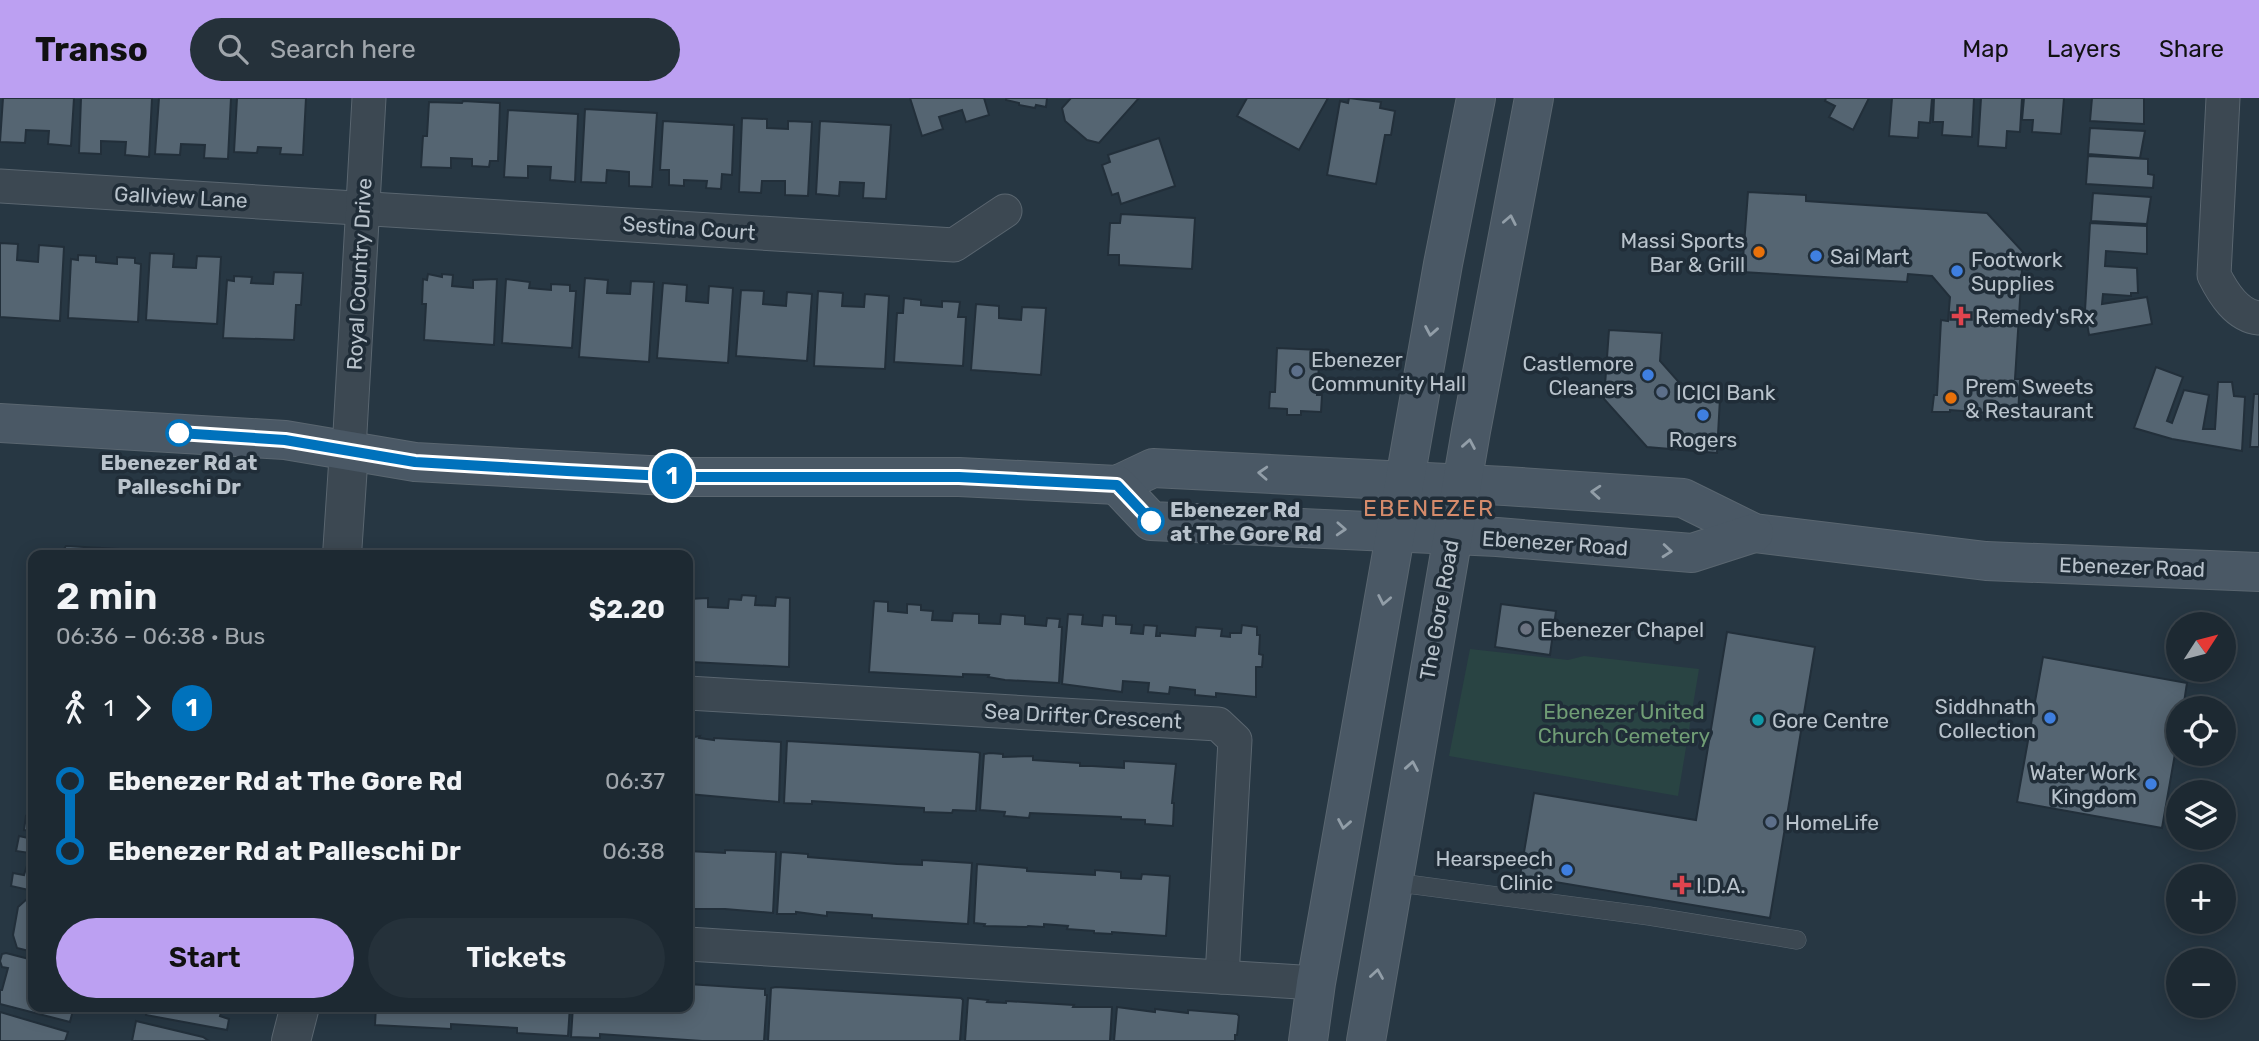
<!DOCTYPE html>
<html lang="en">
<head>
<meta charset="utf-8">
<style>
	:root { --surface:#1d2932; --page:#25313a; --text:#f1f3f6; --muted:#a0a6ac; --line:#3b454d; --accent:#bca0f2 }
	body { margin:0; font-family:Rubik,sans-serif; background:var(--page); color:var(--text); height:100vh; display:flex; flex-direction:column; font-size:26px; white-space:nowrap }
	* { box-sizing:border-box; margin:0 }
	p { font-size:23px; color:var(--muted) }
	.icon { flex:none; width:38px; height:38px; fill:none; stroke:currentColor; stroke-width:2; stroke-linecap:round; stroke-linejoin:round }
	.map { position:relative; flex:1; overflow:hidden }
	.drawer { position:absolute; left:28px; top:452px; width:665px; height:462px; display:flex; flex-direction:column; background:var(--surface); border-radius:14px; box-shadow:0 4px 18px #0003,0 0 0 2px var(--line) }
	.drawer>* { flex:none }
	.badge { padding:0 14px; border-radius:23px; font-size:24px; line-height:46px }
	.needle { width:46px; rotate:54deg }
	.buttons { position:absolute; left:2166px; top:514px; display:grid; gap:14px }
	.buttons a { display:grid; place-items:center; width:70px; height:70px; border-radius:50%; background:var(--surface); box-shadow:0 4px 18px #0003,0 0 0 2px var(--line); font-size:35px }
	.map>.badge { position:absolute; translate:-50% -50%; box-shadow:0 0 0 4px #fff }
	.legs { display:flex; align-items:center; gap:10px; height:77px; padding:0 28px; font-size:23px }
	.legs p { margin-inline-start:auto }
	.head { display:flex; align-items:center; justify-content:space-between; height:119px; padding:0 28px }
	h1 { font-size:38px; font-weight:600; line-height:52px }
	.button { display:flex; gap:14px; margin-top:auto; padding:14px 28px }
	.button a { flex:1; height:80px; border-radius:42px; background:var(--accent); color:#111; font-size:28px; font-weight:600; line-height:80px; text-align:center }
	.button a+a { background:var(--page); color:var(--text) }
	ul { padding:0 28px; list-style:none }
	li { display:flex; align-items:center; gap:24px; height:70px; font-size:26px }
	li i { display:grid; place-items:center; width:10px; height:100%; margin:0 9px; background:currentColor }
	li i::after { content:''; width:18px; height:18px; margin:-9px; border:5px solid; border-radius:50%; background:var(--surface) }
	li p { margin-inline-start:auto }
	li:first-child i { background:linear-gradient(#0000 50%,currentColor 0) }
	li:last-child i { background:linear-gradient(currentColor 50%,#0000 0) }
	header { display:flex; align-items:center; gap:42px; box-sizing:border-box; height:98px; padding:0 35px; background:var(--accent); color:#111 }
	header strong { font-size:33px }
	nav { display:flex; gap:38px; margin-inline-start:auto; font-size:24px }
	.search { width:490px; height:63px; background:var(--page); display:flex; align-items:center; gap:18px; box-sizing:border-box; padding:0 24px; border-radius:38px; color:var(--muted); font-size:26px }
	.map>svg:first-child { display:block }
</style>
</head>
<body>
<header>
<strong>Transo</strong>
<div class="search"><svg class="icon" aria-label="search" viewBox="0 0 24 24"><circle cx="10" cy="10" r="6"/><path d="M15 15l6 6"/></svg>Search here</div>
<nav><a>Map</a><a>Layers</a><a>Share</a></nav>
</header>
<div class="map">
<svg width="2259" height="943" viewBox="0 0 2259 943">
	<rect width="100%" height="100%" fill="#273743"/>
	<path fill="#294443" d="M1470 551 1568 562 1584 558 1699 571 1678 698 1449 658Z"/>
	<g fill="#556572" stroke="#222f3a" stroke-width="2">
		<path d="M3 0H74L71 48 48 46 49 33 26 32 25 45 0 44Z"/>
		<path d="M81 0H152L149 59 125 57 126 44 101 43V56L79 55Z"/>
		<path d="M159 0H231L228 61 204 60 205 47 181 46 180 57 155 56Z"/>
		<path d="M237 0H306L303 57 280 56 281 50 258 49 257 55 234 54Z"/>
		<path d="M910 0H984L989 17 966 24 962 12 939 19 943 31 922 38Z"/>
		<path d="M1006 0H1047L1046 9 1036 7 1035 10 1019 7V5L1006 2Z"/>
		<path d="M1071 0H1139L1099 45 1087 42 1065 23 1062 10Z"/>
		<path d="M1247 0H1328L1299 52 1237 18Z"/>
		<path d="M1349 0 1381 4 1380 10 1395 13 1391 37H1385L1376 86 1327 77 1340 3 1348 5Z"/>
		<path d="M1826 0H1869L1853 32 1829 19 1835 8 1825 3Z"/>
		<path d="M1892 0H1932L1930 25 1919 24 1918 40 1889 38Z"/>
		<path d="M1934 0H1974L1972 39 1942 37 1943 24H1933Z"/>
		<path d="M1981 0H2022L2020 34 2007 33 2006 50 1978 48Z"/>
		<path d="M2024 0H2064L2061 36 2032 34 2033 22H2022Z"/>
		<path d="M2092 0H2144V26L2090 23Z"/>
		<path d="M463 3 500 5 498 63H490L489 69 472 68V61L451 60V70L421 69 423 38H427L429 4 462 5Z"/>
		<path d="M585 11 657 15 652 89 629 88V74L607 72 606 85 581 84Z"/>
		<path d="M508 12 578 16 575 84 550 82 551 69 528 68V80L504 79Z"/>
		<path d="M742 20 767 21V30L788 31V23L812 24 808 98 785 97V83H762L761 95 739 94Z"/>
		<path d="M663 23 734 27 732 77 722 76 721 91 706 90 707 83 684 82V88L669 87V72H660Z"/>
		<path d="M820 23 891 27 886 101 863 100 864 85 840 84 839 98 816 96Z"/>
		<path d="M2090 30 2145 33 2140 60 2088 56Z"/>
		<path d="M1159 40 1175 88 1121 106 1118 95 1112 97 1102 67 1110 64 1108 57Z"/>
		<path d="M2088 58 2148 61V76L2154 77 2153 90 2086 86Z"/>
		<path d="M1748 94 1806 97V103L1987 115 2023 154 2015 281H2020L2018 317 1950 312V314H1932L1934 297H1937L1941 222 1948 223 1950 199 1932 178 1908 176 1907 184 1742 174Z"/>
		<path d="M2093 95 2151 99 2147 126 2091 123Z"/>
		<path d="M1121 116 1195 120 1192 171 1119 167V157H1108L1110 125H1120Z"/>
		<path d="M2090 125 2147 128V156L2106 153 2105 168 2137 170 2138 195H2131V198L2103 196 2102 206 2147 199 2152 226 2089 237 2085 213Z"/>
		<path d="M0 145 18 146 17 162 38 164 39 147 64 149 60 223 0 219Z"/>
		<path d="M150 155 174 156 173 169 196 170 197 158 221 159 217 226 146 222Z"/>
		<path d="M78 157 96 158V164L117 166V159L135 160V165L141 166 138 224 68 220 71 161 78 162Z"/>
		<path d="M274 174 303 175 301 207H296L294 242 223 240 227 182 234 183V178L252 179 251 185 273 186Z"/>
		<path d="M428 176 442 179V176L453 177 452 188 473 190V182L497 181 494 247 424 242 426 206H422L423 181 427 182Z"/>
		<path d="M585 180 608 182 607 195 630 196 631 183 654 184 649 264 579 259Z"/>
		<path d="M506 181 530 184 529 190 551 192V186L570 187V193H576L572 250 502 245Z"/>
		<path d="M663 185 687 187 686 203 708 205 709 188 733 190 728 265 657 260Z"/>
		<path d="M741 192 764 193 763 206 786 208 787 194 812 196 807 263 736 258Z"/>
		<path d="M818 193 843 195 842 208 864 209 865 196 889 198 885 271 814 268Z"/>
		<path d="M904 200 921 202V207L942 209V203L960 204 958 219H966L963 268 894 264 897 215H903Z"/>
		<path d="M976 206 999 208V220L1021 222 1022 209 1046 210 1041 277 971 272Z"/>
		<path d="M1609 232 1662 235 1660 263 1692 299 1720 300 1717 355 1647 349 1604 301Z"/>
		<path d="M1277 250 1320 252 1317 297H1322L1321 314 1301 313V317H1287V311L1269 310 1270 294H1275Z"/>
		<path d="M2156 269 2183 279 2167 323 2172 325 2184 292 2209 297 2203 331H2215L2218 284H2232L2234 298 2245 299 2242 353 2172 341 2134 330Z"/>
		<path d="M2254 296H2259V349H2250Z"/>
		<path d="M66 448 119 451 128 452V457H60Z"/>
		<path d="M742 497 756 498 755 507 775 508 776 499 790 500 789 569 691 564V557H688V501L708 500V509L728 510 729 501 741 502Z"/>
		<path d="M874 503 888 504V513L907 515V506L921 507V512L933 513 932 522 952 523 953 515 979 516V525L1000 526 1001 516 1025 518V526L1046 528 1047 520 1060 521 1059 529H1062L1059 585 1005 582 988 579 989 577 963 576V579L869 574Z"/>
		<path d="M1501 506 1556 513 1550 557 1495 549Z"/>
		<path d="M1068 516 1083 517 1082 526 1102 528 1103 517 1116 518V526L1132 527 1131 535 1143 536 1144 527 1157 528 1156 538H1160V535L1195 538 1196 529 1222 531 1221 538 1230 539V535H1241L1242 527 1257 529V537H1260L1259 556 1263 557 1262 569H1256V599L1216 595V599L1195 597V592L1170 589 1169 596 1148 594 1149 585 1123 583 1122 594 1062 586Z"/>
		<path d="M1727 534 1815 549 1770 820 1520 778 1534 695 1696 722Z"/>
		<path d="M2043 559 2187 585 2183 611H2179V633L2162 730 2017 704Z"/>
		<path d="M700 638 699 640 714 642V640L781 644 779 704 688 696V640Z"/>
		<path d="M787 643 977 654 980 655 976 713 953 712 952 715 924 714V710L812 703V706L784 705Z"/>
		<path d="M990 655 1003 656V659L1033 658V662L1080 665V668H1092L1124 670V663L1176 666 1172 705H1174L1173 728 1145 726V722L1121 721V719L1030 715 1029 720 1004 718 1005 714 980 712 984 656Z"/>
		<path d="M26 718 33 719V733L24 732Z"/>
		<path d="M19 738 33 741V793L11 788 13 775 24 777 28 764 30 755 16 753Z"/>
		<path d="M725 752 776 754 773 815 725 811H688V753L725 755Z"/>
		<path d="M781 754 808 756V759L897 766 922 767V762L972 765 968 826 872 820V817L827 814V818L796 814V816H777Z"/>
		<path d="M977 766 1027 770V773L1095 777V772L1121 774V780L1141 781 1142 776 1170 778 1166 838 1112 834V836L1094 835V833L1067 831 1068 828 1044 826V829L1028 828 1027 829 984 828 985 826 974 825Z"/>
		<path d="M28 800 33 801V854L17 850 13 837 18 809Z"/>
		<path d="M6 855 33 862V908H74L70 924 0 906V892H2L8 870 2 869 0 863 2 856Z"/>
		<path d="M688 886 765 891V897H767L764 943H702L600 936V940L571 939 573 908H688Z"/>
		<path d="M776 889 961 900 963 902 960 943H768L771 890Z"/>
		<path d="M968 900 988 902 987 904 1006 905V903L1074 907 1073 909H1112L1110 943H965Z"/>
		<path d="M147 908H223L220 918 229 921 227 932 146 917Z"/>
		<path d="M376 908H570L568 938 517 935V930L451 926V931L375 927Z"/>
		<path d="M1117 909 1155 914V911L1188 915V912L1237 916 1239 918 1237 937H1235V943H1114Z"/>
		<path d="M0 914 68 934 65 943H0Z"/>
		<path d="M136 923 203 939 209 943H132Z"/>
	</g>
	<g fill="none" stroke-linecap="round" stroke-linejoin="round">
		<g stroke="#5a6670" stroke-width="19">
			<path id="service" d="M1392 784 1649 818 1797 842"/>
		</g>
		<g stroke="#5a6670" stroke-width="35">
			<g id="minor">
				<path d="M2223 0 2214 177C2223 195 2237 218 2259 220"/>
				<path d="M0 88 954 147 1005 113"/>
				<path d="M349 352 369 0"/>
				<path d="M688 595 1218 626 1235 642 1222 879"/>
				<path d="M688 846 1316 885"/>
			</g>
		</g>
		<g stroke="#5a6670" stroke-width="40">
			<g id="tertiary">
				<path d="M342 457 349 352"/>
				<path d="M291 943 300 908"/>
			</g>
		</g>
		<g stroke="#5a6670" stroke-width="40">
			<g id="secondary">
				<path d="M0 325 285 342 415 364 685 379H959L1117 387 1153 370 1505 388 1683 400 1754 435 1986 463 2259 474"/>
				<path d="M1117 387 1151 423 1497 439 1692 455 1754 435"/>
				<path d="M1308 943 1316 885 1443 166 1476 0"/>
				<path d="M1366 943 1471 333 1534 0"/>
			</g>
		</g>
		<use href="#service" stroke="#3c4852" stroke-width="18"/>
		<use href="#minor" stroke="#3c4852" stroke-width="33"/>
		<use href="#tertiary" stroke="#3c4852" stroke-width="38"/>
		<use href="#secondary" stroke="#4a5865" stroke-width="38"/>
	</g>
	<defs><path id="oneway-chevron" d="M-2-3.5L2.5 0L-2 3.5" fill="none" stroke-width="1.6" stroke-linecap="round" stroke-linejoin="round" transform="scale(1.75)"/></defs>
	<g stroke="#929ea8">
		<use href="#oneway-chevron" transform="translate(1510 122) rotate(-79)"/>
		<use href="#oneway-chevron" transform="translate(1431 233) rotate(100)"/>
		<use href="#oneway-chevron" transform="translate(1469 346) rotate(-80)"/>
		<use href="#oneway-chevron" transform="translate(1263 375) rotate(-177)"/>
		<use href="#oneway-chevron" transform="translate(1596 394) rotate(-176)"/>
		<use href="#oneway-chevron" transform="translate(1341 431) rotate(3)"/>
		<use href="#oneway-chevron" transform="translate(1667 453) rotate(5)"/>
		<use href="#oneway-chevron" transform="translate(1384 502) rotate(101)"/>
		<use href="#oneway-chevron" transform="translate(1412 668) rotate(-80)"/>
		<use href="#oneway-chevron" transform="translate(1344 726) rotate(100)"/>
		<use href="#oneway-chevron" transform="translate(1377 876) rotate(-81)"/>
	</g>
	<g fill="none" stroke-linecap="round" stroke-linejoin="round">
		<g stroke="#fff" stroke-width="16">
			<path id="line-1" d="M179 335 285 342 415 364 567 373 685 379H959L1117 387 1151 423"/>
		</g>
		<use href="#line-1" stroke="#0072bc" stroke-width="10"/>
	</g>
	<g fill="#e8710a" stroke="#202d38" stroke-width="2.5">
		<circle cx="1759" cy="154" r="7"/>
		<circle cx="1951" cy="300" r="7"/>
	</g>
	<g fill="#3f7fe0" stroke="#202d38" stroke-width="2.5">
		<circle cx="1816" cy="158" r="7"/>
		<circle cx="1957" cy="173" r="7"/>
		<circle cx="1648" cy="277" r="7"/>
		<circle cx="1703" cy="317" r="7"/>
		<circle cx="2050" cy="620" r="7"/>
		<circle cx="2151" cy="686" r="7"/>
		<circle cx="1567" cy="772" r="7"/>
	</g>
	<g fill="#e0444e" stroke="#202d38" stroke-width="2.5">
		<path d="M1957.5 207.5h7v7h7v7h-7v7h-7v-7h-7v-7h7z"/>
		<path d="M1678.5 776.5h7v7h7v7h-7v7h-7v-7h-7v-7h7z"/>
	</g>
	<g fill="#5c6f8a" stroke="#202d38" stroke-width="2.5">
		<circle cx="1297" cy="273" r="7"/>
		<circle cx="1662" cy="294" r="7"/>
		<circle cx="1771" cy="724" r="7"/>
	</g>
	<g fill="#fff" stroke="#0072bc" stroke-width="3.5">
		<circle cx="179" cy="335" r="12"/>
		<circle cx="1151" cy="423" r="12"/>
	</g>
	<circle fill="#6b7280" stroke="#202d38" stroke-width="2.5" cx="1526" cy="531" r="7"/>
	<circle fill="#0f9aa8" stroke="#202d38" stroke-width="2.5" cx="1758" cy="622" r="7"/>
	<g text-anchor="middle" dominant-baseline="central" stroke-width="7" stroke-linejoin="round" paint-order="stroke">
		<g font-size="21" fill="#b9c3cc" stroke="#202d38">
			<text transform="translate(181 99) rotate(3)">Gallview Lane</text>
			<text transform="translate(689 130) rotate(4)">Sestina Court</text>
			<text transform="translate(359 176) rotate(-87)">Royal Country Drive</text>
			<text transform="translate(1555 445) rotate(4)">Ebenezer Road</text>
			<text transform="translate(2132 469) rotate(2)">Ebenezer Road</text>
			<text transform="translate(1439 512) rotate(-80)">The Gore Road</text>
			<text transform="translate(1083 618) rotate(3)">Sea Drifter Crescent</text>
		</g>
		<g font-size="21" fill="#b9c3cc" stroke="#202d38" text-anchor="start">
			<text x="1745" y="142" text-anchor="end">Massi Sports<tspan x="1745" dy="24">Bar &amp; Grill</tspan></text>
			<text x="1830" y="158">Sai Mart</text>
			<text x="1971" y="161">Footwork<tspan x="1971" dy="24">Supplies</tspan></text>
			<text x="1975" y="218">Remedy'sRx</text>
			<text x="1311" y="261">Ebenezer<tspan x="1311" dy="24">Community Hall</tspan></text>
			<text x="1634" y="265" text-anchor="end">Castlemore<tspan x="1634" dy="24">Cleaners</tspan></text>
			<text x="1965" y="288">Prem Sweets<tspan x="1965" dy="24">&amp; Restaurant</tspan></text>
			<text x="1676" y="294">ICICI Bank</text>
			<text x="1703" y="341" text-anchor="middle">Rogers</text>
			<text x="1540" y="531">Ebenezer Chapel</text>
			<text x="2036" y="608" text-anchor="end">Siddhnath<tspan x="2036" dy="24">Collection</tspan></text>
			<text x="1772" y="622">Gore Centre</text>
			<text x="2137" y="674" text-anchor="end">Water Work<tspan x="2137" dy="24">Kingdom</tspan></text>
			<text x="1785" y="724">HomeLife</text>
			<text x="1553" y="760" text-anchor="end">Hearspeech<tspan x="1553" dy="24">Clinic</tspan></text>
			<text x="1696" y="787">I.D.A.</text>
		</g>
		<g font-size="21" font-weight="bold" fill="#b9c3cc" stroke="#202d38">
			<text x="179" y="364">Ebenezer Rd at<tspan x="179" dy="24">Palleschi Dr</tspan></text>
			<text x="1170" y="411" text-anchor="start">Ebenezer Rd<tspan x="1170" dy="24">at The Gore Rd</tspan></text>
		</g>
		<g font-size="21" fill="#709d75" stroke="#202d38">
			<text x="1624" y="613">Ebenezer United<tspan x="1624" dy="24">Church Cemetery</tspan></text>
		</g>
		<g font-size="23" letter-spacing="2" fill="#d58b6b" stroke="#202d38">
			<text x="1429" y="410">EBENEZER</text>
		</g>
	</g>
</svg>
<div class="buttons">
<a><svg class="needle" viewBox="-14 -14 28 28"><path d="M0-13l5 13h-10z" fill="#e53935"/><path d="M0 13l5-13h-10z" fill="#a0a6ac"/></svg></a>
<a><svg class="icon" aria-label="locate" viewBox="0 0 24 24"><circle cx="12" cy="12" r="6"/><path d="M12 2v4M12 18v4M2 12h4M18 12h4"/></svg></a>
<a><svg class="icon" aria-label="layers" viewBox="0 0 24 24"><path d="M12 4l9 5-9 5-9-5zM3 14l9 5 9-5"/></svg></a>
<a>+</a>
<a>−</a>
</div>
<b class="badge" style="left:672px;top:378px;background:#0072bc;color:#fff">1</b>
<section class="drawer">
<div class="head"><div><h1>2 min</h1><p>06:36 – 06:38 · Bus</p></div><b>$2.20</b></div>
<div class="legs"><svg class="icon" aria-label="walk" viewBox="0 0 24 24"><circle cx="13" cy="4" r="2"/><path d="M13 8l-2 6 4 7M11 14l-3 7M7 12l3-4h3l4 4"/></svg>1<svg class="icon" aria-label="forward" viewBox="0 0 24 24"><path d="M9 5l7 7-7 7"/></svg><b class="badge" style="background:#0072bc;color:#fff">1</b></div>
<ul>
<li><i style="color:#0072bc"></i><b>Ebenezer Rd at The Gore Rd</b><p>06:37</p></li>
<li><i style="color:#0072bc"></i><b>Ebenezer Rd at Palleschi Dr</b><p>06:38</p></li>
</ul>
<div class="button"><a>Start</a><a>Tickets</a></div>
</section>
</div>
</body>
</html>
